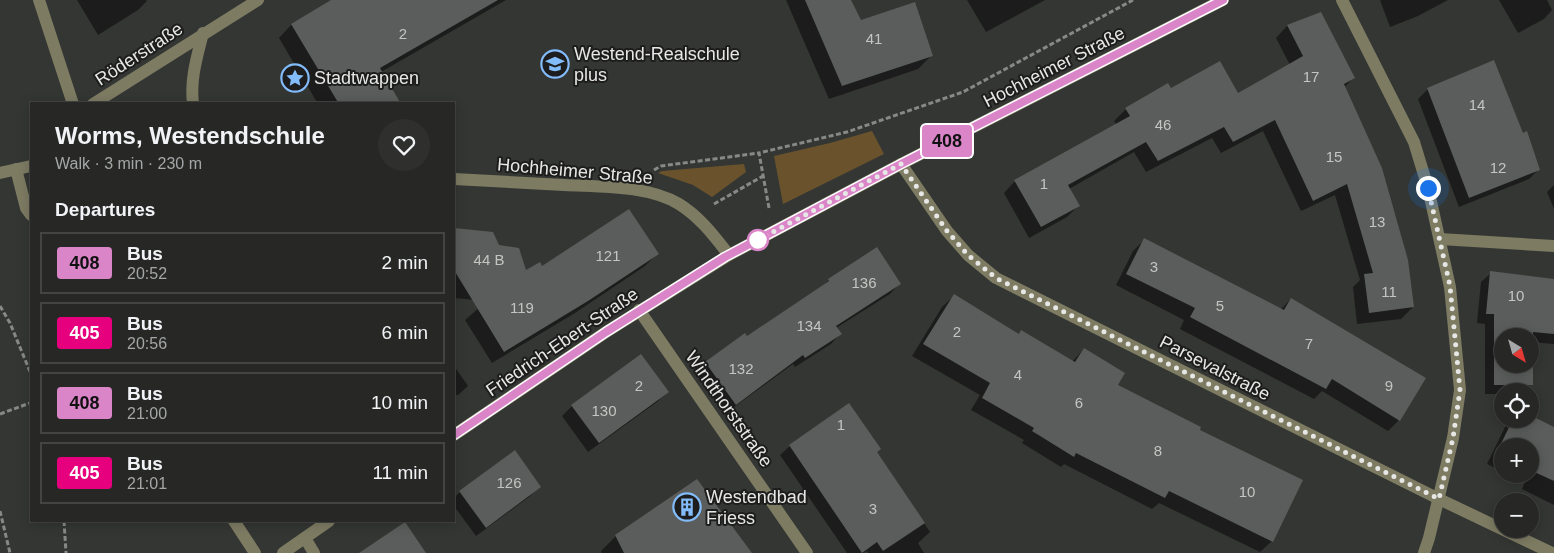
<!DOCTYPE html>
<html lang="en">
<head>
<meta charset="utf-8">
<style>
	:root { --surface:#272826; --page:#2f302e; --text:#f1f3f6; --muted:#a4a6a7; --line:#434443 }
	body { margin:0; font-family:Arial,sans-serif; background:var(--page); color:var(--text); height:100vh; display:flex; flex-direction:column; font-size:19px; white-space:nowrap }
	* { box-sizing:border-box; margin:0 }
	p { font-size:16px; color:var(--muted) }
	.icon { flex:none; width:28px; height:28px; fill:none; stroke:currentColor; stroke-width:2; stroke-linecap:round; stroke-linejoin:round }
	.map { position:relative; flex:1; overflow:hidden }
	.details { position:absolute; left:30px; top:102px; width:425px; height:420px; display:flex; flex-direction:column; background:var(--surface); border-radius:0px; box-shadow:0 2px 12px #0003,0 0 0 1px var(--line) }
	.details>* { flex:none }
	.badge { padding:0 10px; border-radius:4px; font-size:18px; line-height:32px }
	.needle { width:32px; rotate:143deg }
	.buttons { position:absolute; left:1494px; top:328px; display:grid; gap:10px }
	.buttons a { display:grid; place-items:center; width:45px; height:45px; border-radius:50%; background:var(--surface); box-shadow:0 2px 12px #0003,0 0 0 1px var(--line); font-size:25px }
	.you { position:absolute; width:25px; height:25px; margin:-12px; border:4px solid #fff; border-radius:50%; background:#1a73e8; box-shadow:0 0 0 8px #1a73e833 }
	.map>.badge { position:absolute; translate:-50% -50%; box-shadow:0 0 0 2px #fff }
	h2 { padding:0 25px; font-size:19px; line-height:45px }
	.round { display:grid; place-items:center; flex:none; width:52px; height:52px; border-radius:26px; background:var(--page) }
	.overview { display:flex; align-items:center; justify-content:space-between; height:85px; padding:0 25px }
	h1 { font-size:24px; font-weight:600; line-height:38px }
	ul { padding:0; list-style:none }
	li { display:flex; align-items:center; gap:15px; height:62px; margin:0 10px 8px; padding:0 15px; border:2px solid var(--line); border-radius:0px }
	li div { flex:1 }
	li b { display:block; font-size:19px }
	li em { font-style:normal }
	li .badge { min-width:55px; font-weight:700; text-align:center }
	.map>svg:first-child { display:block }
</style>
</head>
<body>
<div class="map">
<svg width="1554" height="553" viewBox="0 0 1554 553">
	<rect width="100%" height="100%" fill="#343633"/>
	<g fill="#6a532c">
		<path d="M872 131 884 154 783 204 774 156 830 143Z"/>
		<path d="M744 164 746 172 712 197 693 185 658 173 662 171Z"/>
	</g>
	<g fill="#0007" fill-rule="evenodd">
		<path d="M77 0H146L147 1 138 10 98 35Z"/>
		<path d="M333 0H506L381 72 400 104H318L279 38 292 24Z"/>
		<path d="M786 0H849L860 21 931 56 918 69 829 99Z"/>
		<path d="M967 0H1045L986 32Z"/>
		<path d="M1380 0H1448L1418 16 1390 27Z"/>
		<path d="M1499 0H1547L1552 10 1544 19 1518 33Z"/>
		<path d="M1320 13 1354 77 1344 88 1413 307 1401 319 1357 324 1353 287 1360 280 1335 195 1301 211 1263 131 1221 153 1212 138 1146 172 1134 152 1069 189 1078 206 1067 217 1029 238 1004 193 1015 181 1117 125 1114 121 1126 109 1170 90 1238 94 1290 65 1276 38 1287 26Z"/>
		<path d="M1493 61 1523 135 1539 169 1529 179 1459 207 1418 99 1428 89Z"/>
		<path d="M1554 185V209L1547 192Z"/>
		<path d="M454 229 493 233 498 246 525 272 542 267 657 254 645 266 575 313 492 363 465 320 487 301 454 298Z"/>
		<path d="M1144 240 1281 309 1291 299 1399 420 1388 431 1322 391 1314 399 1180 329 1184 320 1116 285 1133 251Z"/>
		<path d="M1491 273 1554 280V344L1531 342V384L1524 391H1502V394H1485V324L1477 323 1481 282ZM1502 336H1530V364H1502Z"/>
		<path d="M829 280 899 284 890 294 836 328 840 334 831 344 795 367 793 364 726 413 696 372 706 363 819 290Z"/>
		<path d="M954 296 1018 335 1072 362 1084 349 1116 385 1198 430 1272 541 1260 552 1159 503 1152 509 1064 464 1061 467 1022 443 1024 440 971 410 980 395 912 356 942 307Z"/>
		<path d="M641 356 667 392 657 402 588 452 562 416 572 406Z"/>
		<path d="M454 366 468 386 458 395H454Z"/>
		<path d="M1530 417 1554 428V505L1522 489 1525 482 1509 474H1530V446H1502V471L1487 464 1508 421 1510 419H1530Z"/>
		<path d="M790 446 876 453 930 532 918 543 924 553H868L867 551 864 553H847L780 455Z"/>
		<path d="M539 487 529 497 476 536 454 506V498L460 492Z"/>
		<path d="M616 536 752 553H602L601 551Z"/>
	</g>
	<g fill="#5a5d5b" fill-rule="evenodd">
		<path d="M331 0H498L380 68 401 104H339L291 24Z"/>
		<path d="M805 0H851L861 20 915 2 933 56 842 86Z"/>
		<path d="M1321 12 1355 78 1344 84 1382 168 1408 260 1414 307 1369 313 1364 274 1373 273 1347 184 1313 201 1275 120 1233 142 1224 127 1158 161 1146 142 1068 185 1080 206 1041 227 1014 180 1130 116 1125 108 1168 83 1171 88 1220 61 1238 93 1303 56 1287 25Z"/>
		<path d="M1494 60 1523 133 1527 131 1540 170 1469 198 1427 88Z"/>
		<path d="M629 209 659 254 588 301 504 352 454 270V228L493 232 499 245 519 248 526 270 540 262 542 266Z"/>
		<path d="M1144 238 1284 310 1291 298 1426 378 1400 421 1332 379 1326 389 1190 317 1195 308 1126 274Z"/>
		<path d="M877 247 901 284 836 326 842 334 805 358 803 355 736 405 705 362 745 333 747 336 829 281 828 279Z"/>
		<path d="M1490 271 1554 279V334L1533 332V385H1494V314H1486ZM1502 336H1530V364H1502Z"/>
		<path d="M954 294 1019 334 1021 330 1075 362 1084 348 1125 373 1118 385 1201 427 1200 430 1303 480 1273 542 1169 491 1165 498 1076 453 1074 457 1032 431 1034 428 982 398 990 383 923 344Z"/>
		<path d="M641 354 669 392 599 443 571 405Z"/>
		<path d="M849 403 881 449 877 452 925 523 883 551 877 542 862 553 789 445Z"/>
		<path d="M1530 415 1554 427V481L1530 470V446H1502V457L1496 454 1513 419H1530Z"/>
		<path d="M515 450 541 487 486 528 459 491Z"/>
		<path d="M697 479 752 553H624L615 535Z"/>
		<path d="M405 522 426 553H359Z"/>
	</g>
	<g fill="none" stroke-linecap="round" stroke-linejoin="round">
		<g stroke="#878986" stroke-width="3" stroke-dasharray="5 2.5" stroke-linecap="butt">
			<path d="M654 170 661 166 759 153"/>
			<path d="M714 204 763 176"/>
			<path d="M769 208 759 153 847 132 963 92 1133 0"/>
			<path d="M0 306 10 323 31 374"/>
			<path d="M0 414 30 403"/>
			<path d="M0 511 10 553"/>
			<path d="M64 521 66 553"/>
		</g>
		<g stroke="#7d7b62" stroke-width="12">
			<path d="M39 0 73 104"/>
			<path d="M1342 0 1414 142 1428 188 1450 287 1460 390 1453 438 1429 538 1424 553"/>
			<path d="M93 104 258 0"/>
			<path d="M193 104C190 79 197 57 203 33"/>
			<path d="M901 164 947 231 968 255 996 278 1439 499 1552 553"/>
			<path d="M16 169 26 208 31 215"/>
			<path d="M0 173 31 166"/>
			<path d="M454 179C490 181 527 183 564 185 600 187 647 185 679 204 700 217 714 236 729 255"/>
			<path d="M1440 239 1554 246"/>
			<path d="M639 310 807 553"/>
			<path d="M454 435 606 332 729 255 901 164 1223 0"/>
			<path d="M234 521 255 553"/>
			<path d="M305 538 314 553"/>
			<path d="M283 553 329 521"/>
		</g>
	</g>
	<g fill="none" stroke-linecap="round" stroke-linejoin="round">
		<g stroke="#fff" stroke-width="11">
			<path id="line" d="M454 435 606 332 725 257 901 164 1223 0"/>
		</g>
		<use href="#line" stroke="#db85c9" stroke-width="8"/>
		<path stroke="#e7e8e6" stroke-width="5" stroke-dasharray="0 9" d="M758 240 901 164 947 231 968 255 996 278 1439 499 1453 438 1460 390 1450 286 1428 188"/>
	</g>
	<defs>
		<g id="school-ring" transform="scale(1.4375)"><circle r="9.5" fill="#1c1d1c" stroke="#83bcfb" stroke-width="1.5"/><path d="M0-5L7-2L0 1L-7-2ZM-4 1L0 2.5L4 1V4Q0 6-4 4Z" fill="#83bcfb"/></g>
		<g id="sight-ring" transform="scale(1.4375)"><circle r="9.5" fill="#1c1d1c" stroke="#83bcfb" stroke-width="1.5"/><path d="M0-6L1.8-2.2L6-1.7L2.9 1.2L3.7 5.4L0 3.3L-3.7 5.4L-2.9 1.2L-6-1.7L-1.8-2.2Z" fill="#83bcfb"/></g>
		<g id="building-ring" transform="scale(1.4375)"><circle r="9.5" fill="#1c1d1c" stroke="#83bcfb" stroke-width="1.5"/><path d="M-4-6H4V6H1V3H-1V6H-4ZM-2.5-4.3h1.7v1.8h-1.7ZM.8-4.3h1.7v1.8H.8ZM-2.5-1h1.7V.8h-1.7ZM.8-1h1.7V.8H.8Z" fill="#83bcfb"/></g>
	</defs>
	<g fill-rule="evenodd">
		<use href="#school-ring" x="555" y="64"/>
		<use href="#sight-ring" x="295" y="78"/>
		<use href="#building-ring" x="687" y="507"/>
	</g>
	<circle fill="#fff" stroke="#db85c9" stroke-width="2.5" cx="758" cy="240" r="10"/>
	<g text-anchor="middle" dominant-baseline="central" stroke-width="4" stroke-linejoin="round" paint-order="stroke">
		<g font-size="15" fill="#c4c5c3">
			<text x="403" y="33">2</text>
			<text x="874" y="38">41</text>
			<text x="1311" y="76">17</text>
			<text x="1477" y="104">14</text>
			<text x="1163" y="124">46</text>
			<text x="1334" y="156">15</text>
			<text x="1498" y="167">12</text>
			<text x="1044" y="183">1</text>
			<text x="1377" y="221">13</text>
			<text x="608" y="255">121</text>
			<text x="489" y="259">44 B</text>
			<text x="1154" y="266">3</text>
			<text x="864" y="282">136</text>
			<text x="1389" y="291">11</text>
			<text x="1516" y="295">10</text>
			<text x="1220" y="305">5</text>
			<text x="522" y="307">119</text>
			<text x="809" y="325">134</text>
			<text x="957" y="331">2</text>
			<text x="1309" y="343">7</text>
			<text x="741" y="368">132</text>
			<text x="1018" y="374">4</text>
			<text x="639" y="385">2</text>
			<text x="1389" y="385">9</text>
			<text x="1079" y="402">6</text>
			<text x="604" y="410">130</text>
			<text x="841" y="424">1</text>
			<text x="1158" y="450">8</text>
			<text x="509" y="482">126</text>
			<text x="1247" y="491">10</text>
			<text x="873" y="508">3</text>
		</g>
		<g font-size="18" fill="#e7e8e6" stroke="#1c1d1c">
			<text transform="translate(139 54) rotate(-33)">Röderstraße</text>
			<text transform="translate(1054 67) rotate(-27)">Hochheimer Straße</text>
			<text transform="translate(575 171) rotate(5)">Hochheimer Straße</text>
			<text transform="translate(562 342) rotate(-34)">Friedrich-Ebert-Straße</text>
			<text transform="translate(1215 368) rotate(27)">Parsevalstraße</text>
			<text transform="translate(729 409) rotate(55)">Windthorststraße</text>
		</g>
		<g font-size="18" fill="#e7e8e6" stroke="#1c1d1c" text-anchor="start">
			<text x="574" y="54">Westend-Realschule<tspan x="574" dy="21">plus</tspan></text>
			<text x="314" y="78">Stadtwappen</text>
			<text x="706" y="497">Westendbad<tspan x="706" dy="21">Friess</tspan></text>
		</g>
	</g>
</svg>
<div class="buttons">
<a><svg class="needle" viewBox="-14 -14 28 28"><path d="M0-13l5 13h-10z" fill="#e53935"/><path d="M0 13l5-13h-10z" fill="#a4a6a7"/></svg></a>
<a><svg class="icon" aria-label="locate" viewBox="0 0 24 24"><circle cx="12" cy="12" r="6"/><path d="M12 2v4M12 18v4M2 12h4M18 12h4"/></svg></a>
<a>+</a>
<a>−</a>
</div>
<div class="you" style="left:1428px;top:188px"></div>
<b class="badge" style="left:947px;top:141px;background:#db85c9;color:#111">408</b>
<section class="details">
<div class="overview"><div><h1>Worms, Westendschule</h1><p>Walk · 3 min · 230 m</p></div><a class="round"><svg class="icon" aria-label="heart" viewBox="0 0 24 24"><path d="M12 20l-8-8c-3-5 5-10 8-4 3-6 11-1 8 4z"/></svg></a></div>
<h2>Departures</h2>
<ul>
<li><span class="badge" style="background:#db85c9;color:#111">408</span><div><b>Bus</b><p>20:52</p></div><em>2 min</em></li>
<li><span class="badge" style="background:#e6007e;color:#fff">405</span><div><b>Bus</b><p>20:56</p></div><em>6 min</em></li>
<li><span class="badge" style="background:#db85c9;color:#111">408</span><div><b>Bus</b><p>21:00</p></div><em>10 min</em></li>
<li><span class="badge" style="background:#e6007e;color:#fff">405</span><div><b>Bus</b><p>21:01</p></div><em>11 min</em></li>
</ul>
</section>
</div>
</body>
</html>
